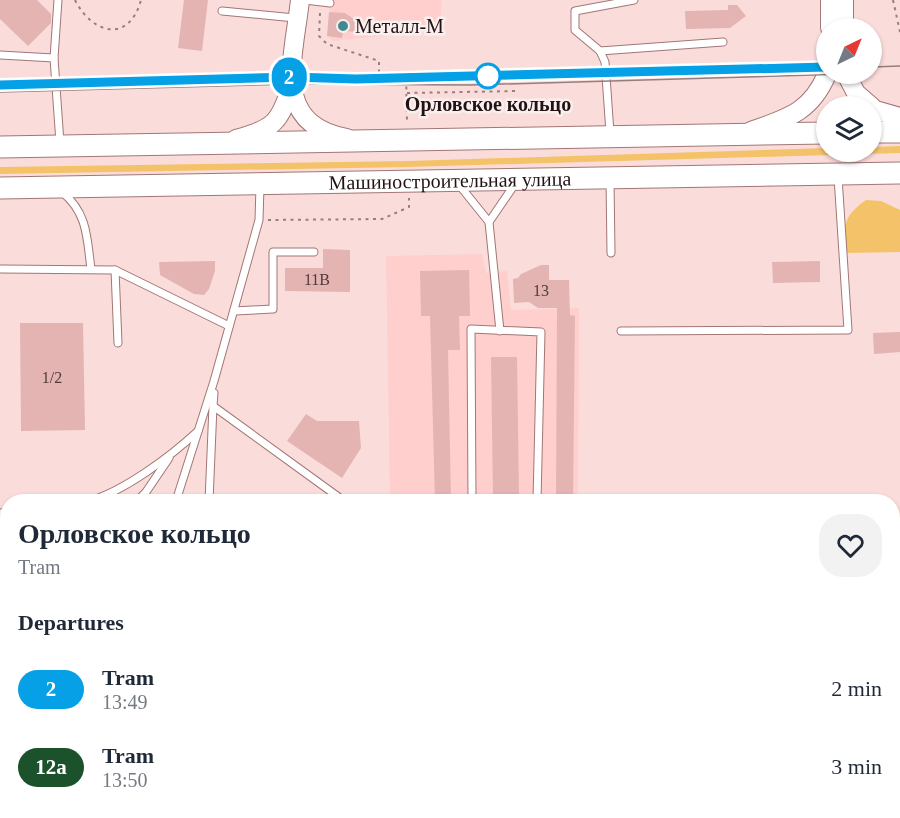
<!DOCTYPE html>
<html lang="en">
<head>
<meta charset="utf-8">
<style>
	:root { --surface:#fff; --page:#f2f2f3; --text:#1f2937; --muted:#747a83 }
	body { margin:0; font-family:"Times New Roman",serif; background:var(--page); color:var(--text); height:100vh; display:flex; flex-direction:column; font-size:22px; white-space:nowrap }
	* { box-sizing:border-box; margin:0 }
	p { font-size:20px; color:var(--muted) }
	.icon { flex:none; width:33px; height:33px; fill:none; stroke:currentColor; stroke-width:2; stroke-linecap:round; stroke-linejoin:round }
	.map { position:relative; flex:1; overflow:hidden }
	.sheet { position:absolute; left:0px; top:494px; width:900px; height:326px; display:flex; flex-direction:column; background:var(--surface); border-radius:24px 24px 0 0; box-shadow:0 2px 4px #0004 }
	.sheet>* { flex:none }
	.badge { padding:0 12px; border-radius:20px; font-size:21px; line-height:39px }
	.needle { width:39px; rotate:43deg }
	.tools { position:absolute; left:816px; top:18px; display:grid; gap:12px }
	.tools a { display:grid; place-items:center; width:66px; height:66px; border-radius:50%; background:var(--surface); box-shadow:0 2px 4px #0004; font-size:30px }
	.map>.badge { position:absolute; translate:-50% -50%; box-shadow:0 0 0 3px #fff }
	h2 { padding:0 18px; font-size:22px; line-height:54px }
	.round { display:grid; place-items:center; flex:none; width:63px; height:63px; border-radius:24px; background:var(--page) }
	.headline { display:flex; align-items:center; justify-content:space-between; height:102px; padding:0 18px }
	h1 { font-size:28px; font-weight:600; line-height:45px }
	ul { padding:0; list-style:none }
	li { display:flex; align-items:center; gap:18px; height:78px; padding:0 18px }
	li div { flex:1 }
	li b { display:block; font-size:22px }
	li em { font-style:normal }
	li .badge { min-width:66px; font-weight:700; text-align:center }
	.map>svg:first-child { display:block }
</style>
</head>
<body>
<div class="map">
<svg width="900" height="818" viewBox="0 0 900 818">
	<rect width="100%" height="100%" fill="#fadddb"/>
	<g fill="#fecfcd">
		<path d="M331 0H442L439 30 333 41 327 36Z"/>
		<path d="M482 254 486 273 507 271 511 310 579 308 578 501H390L386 256Z"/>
		<path d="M0 563H8V812H352V818H0Z"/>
		<rect x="396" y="812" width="186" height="6"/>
	</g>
	<g fill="#f4c369">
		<path d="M900 146V153L408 167 0 174V167L408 161 826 148V152H872V147Z"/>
		<path d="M866 200 881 201 900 210V252L846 253C844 226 842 217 866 200Z"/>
	</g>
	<g fill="#e3b4b2">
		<path d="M0 0H37L51 14V23L28 46 0 19Z"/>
		<path d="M184 0H208L202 51 178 48Z"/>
		<path d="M728 5H737L746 16 730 28 686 29 685 11 728 10Z"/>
		<path d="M329 12 345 13 358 22 357 32 343 31 342 38 327 36Z"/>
		<path d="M323 249 350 250V292L285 291V268H323Z"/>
		<path d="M215 261V271L209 289 204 295 194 294 160 275 159 262Z"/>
		<path d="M820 261V282L773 283 772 262Z"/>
		<path d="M541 265H549V280H569L570 315 575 316 573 501H556L557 308H538L529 302 514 303 513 279 518 278 521 274Z"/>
		<path d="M469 270 470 316H459L460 350H448L451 501H435L430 316H421L420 271Z"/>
		<path d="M20 323H83L85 430 21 431Z"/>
		<path d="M900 332V352L874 354 873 333Z"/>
		<path d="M491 357H517L519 497H493Z"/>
		<path d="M306 414 317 421H359L361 448 342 478 287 441Z"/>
	</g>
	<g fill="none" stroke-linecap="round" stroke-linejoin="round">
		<g stroke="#a27674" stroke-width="9">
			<g id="lane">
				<path d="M58 0 54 58 60 143"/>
				<path d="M305 0 330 3"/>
				<path d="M222 11 295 18"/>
				<path d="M600 51 723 42"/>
				<path d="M0 55 54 58"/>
				<path d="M610 133 605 62 600 51 575 30V11L634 0"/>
				<path d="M610 180 611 253"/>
				<path d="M460 186 489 222 500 331"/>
				<path d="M62 192C88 213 87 239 91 269"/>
				<path d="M489 222 515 184"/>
				<path d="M0 269 115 270 229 326"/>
				<path d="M115 270 118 343"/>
				<path d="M234 311 273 309V252H314"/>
				<path d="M621 331 848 330 838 177"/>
				<path d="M214 393 213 406 344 501"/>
				<path d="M90 501C126 490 171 456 198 431"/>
				<path d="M137 501 146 492 169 458"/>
				<path d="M176 501 214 381 259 220 260 186"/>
				<path d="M209 501 213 406"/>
				<path d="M472 501 471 329 541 332 537 501"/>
				<path d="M0 513 8 512"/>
				<path d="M84 812V818"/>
				<path d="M363 818 364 812"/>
			</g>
		</g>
		<g stroke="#a27674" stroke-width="20">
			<g id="secondary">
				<path d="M300 0C294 57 270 124 347 138"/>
				<path d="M844 0V28"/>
				<path d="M830 28V0"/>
				<path d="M846 74 856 93 871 106"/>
				<path d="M872 107 875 110 900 117"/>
				<path d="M751 131C788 118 811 112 827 74"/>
				<path d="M236 139C273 129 280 123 291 86"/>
			</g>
		</g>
		<g stroke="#a27674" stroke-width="23">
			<g id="primary">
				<path d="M872 132H900"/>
				<path d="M0 147 826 133"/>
				<path id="s1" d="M0 188 900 173"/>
			</g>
		</g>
		<g stroke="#967f7e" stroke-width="2" stroke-dasharray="3 4.5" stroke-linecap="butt">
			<path d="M75 0C92 34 129 44 141 0"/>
			<path d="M893 0 900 32"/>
			<path d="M320 13 319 36 327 44 379 61V73L406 72 407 122"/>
			<path d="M407 93 518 91"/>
			<path d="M268 220 382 219 409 207V198"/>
		</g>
		<use href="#lane" stroke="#fff" stroke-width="7"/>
		<use href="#secondary" stroke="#fff" stroke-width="18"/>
		<use href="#primary" stroke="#fff" stroke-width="21"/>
		<g stroke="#957e7d" stroke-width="1.5">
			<path d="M872 67 900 66"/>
			<path d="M0 92 292 84 470 85 846 74"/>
		</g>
	</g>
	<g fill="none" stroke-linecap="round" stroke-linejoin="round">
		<g stroke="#fff" stroke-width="14">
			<path id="line" d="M0 85 292 77 356 79 826 67"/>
		</g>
		<use href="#line" stroke="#06a0e6" stroke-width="9"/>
	</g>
	<circle fill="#428a8e" stroke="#f9efef" stroke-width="2" cx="343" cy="26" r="6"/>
	<circle fill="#fff" stroke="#06a0e6" stroke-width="3" cx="488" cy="76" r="12"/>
	<g text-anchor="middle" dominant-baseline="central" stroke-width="5" stroke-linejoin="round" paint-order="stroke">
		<g font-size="16" fill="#523a39">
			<text x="317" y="279">11В</text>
			<text x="541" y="290">13</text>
			<text x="52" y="377">1/2</text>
		</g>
		<g font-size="20" fill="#221211" stroke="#f9efef" text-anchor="start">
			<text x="355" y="26">Металл-М</text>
		</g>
		<g font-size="20" font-weight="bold" fill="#221211" stroke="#f9efef">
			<text x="488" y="104">Орловское кольцо</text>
		</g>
		<g font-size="20" fill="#221211" stroke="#f9efef">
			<text stroke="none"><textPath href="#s1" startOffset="450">Машиностроительная улица</textPath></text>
		</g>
	</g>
</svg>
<div class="tools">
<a><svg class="needle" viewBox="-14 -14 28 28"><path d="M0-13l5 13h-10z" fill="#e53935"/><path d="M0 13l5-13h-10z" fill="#747a83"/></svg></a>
<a><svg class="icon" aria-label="layers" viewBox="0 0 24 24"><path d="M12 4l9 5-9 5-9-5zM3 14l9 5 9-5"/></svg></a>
</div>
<b class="badge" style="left:289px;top:77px;background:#06a0e6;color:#fff">2</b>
<section class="sheet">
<div class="headline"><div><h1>Орловское кольцо</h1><p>Tram</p></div><a class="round"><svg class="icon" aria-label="heart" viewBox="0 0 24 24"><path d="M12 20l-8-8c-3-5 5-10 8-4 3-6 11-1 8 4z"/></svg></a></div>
<h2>Departures</h2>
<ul>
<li><span class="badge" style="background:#06a0e6;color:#fff">2</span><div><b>Tram</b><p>13:49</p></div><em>2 min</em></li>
<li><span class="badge" style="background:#1b522b;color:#fff">12а</span><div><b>Tram</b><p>13:50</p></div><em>3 min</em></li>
</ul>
</section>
</div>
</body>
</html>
